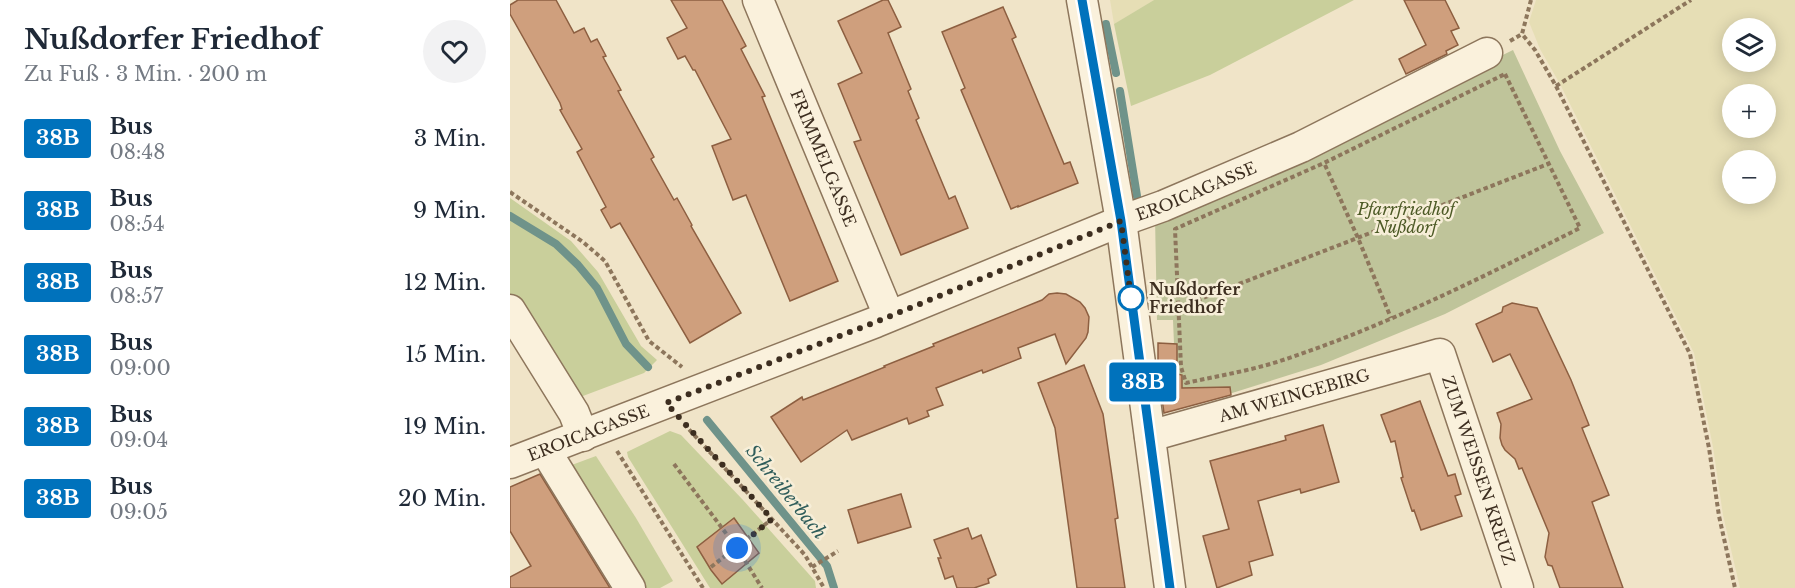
<!DOCTYPE html>
<html lang="de">
<head>
<meta charset="utf-8">
<style>
	:root { --surface:#fff; --page:#f2f2f3; --text:#1f2937; --muted:#747a83 }
	body { margin:0; font-family:"Libre Baskerville",serif; background:var(--page); color:var(--text); height:100vh; display:flex; flex-direction:column; font-size:22px; white-space:nowrap }
	* { box-sizing:border-box; margin:0 }
	p { font-size:20px; color:var(--muted) }
	.icon { flex:none; width:33px; height:33px; fill:none; stroke:currentColor; stroke-width:2; stroke-linecap:round; stroke-linejoin:round }
	.map { position:relative; flex:1; overflow:hidden }
	.drawer { display:flex; flex-direction:column; background:var(--surface); width:510px }
	.drawer>* { flex:none }
	.badge { padding:0 12px; border-radius:4px; font-size:21px; line-height:39px }
	.fabs { position:absolute; left:1212px; top:18px; display:grid; gap:12px }
	.fabs a { display:grid; place-items:center; width:54px; height:54px; border-radius:50%; background:var(--surface); box-shadow:0 3px 15px #0003; font-size:30px }
	.you { position:absolute; width:30px; height:30px; margin:-15px; border:4px solid #fff; border-radius:50%; background:#1a73e8; box-shadow:0 0 0 9px #1a73e833 }
	.map>.badge { position:absolute; translate:-50% -50%; box-shadow:0 0 0 3px #fff }
	.round { display:grid; place-items:center; flex:none; width:63px; height:63px; border-radius:32px; background:var(--page) }
	.head { display:flex; align-items:center; justify-content:space-between; height:102px; padding:0 24px }
	h1 { font-size:28px; font-weight:700; line-height:45px }
	ul { padding:0; list-style:none }
	li { display:flex; align-items:center; gap:18px; height:72px; padding:0 24px }
	li div { flex:1 }
	li b { display:block; font-size:22px }
	li em { font-style:normal }
	li .badge { min-width:66px; font-weight:700; text-align:center }
	main { display:flex; flex:1; min-height:0 }
	.map>svg:first-child { display:block }
</style>
</head>
<body>
<main>
<section class="drawer">
<div class="head"><div><h1>Nußdorfer Friedhof</h1><p>Zu Fuß · 3 Min. · 200 m</p></div><a class="round"><svg class="icon" aria-label="heart" viewBox="0 0 24 24"><path d="M12 20l-8-8c-3-5 5-10 8-4 3-6 11-1 8 4z"/></svg></a></div>
<ul>
<li><span class="badge" style="background:#0072bc;color:#fff">38B</span><div><b>Bus</b><p>08:48</p></div><em>3 Min.</em></li>
<li><span class="badge" style="background:#0072bc;color:#fff">38B</span><div><b>Bus</b><p>08:54</p></div><em>9 Min.</em></li>
<li><span class="badge" style="background:#0072bc;color:#fff">38B</span><div><b>Bus</b><p>08:57</p></div><em>12 Min.</em></li>
<li><span class="badge" style="background:#0072bc;color:#fff">38B</span><div><b>Bus</b><p>09:00</p></div><em>15 Min.</em></li>
<li><span class="badge" style="background:#0072bc;color:#fff">38B</span><div><b>Bus</b><p>09:04</p></div><em>19 Min.</em></li>
<li><span class="badge" style="background:#0072bc;color:#fff">38B</span><div><b>Bus</b><p>09:05</p></div><em>20 Min.</em></li>
</ul>
</section>
<div class="map">
<svg width="1285" height="588" viewBox="0 0 1285 588">
	<rect width="100%" height="100%" fill="#f0e4c8"/>
	<g fill="#e6deb5" fill-rule="evenodd">
		<path d="M600 0H644L604 24Z"/>
		<path d="M1026 0H1285V588H1230L1213 515 1203 447 1184 353 1050 84 1030 49 1019 22ZM1222 28H1256V62H1222ZM1222 94H1256V128H1222ZM1222 160H1256V194H1222Z"/>
	</g>
	<g fill="#c9cf9b">
		<path d="M644 0H844L700 75 621 106 604 24Z"/>
		<path d="M0 198 61 241 88 272 131 346 147 360 134 373 65 399 0 295Z"/>
		<path d="M160 431 171 435 233 500 305 581 306 588H200L118 457 117 452Z"/>
		<path d="M86 456 126 518 163 581 150 588H131L59 466Z"/>
	</g>
	<path fill="#bfc49a" d="M1003 50 1050 151 1094 233 935 314 811 365 687 404 684 388H672V375L667 374V345L664 344 663 320H647L645 217 824 138Z"/>
	<g fill="none" stroke-linecap="round" stroke-linejoin="round">
		<g stroke="#6f938a" stroke-width="8">
			<path d="M596 24 606 73"/>
			<path d="M610 91 627 196"/>
			<path d="M0 216 46 244 68 265 87 288 116 344 138 367"/>
			<path d="M197 420 317 566 324 588"/>
		</g>
	</g>
	<g fill="#cf9f7d" stroke="#8d5f41" stroke-width="1.5">
		<path d="M8 0H46L64 33 74 28 81 42 87 39 96 56 93 57 111 90 108 91 144 157 141 159 164 200 167 198 182 225 181 226 231 313 180 343 110 223 101 228 91 210 96 207 67 152 72 149 50 110 52 109 50 103 0 14V5Z"/>
		<path d="M161 0H212L236 46 231 49 255 96 252 97 328 281 280 301 236 195 223 200 202 146 221 139 185 70H183L175 56 168 59 157 38 177 28Z"/>
		<path d="M373 0H378L391 27 378 33 401 89 398 91 409 118 406 120 439 199 445 196 458 228 391 255 344 142 351 140 328 84 352 73 328 21Z"/>
		<path d="M894 0H935L949 28 941 31 948 45 936 51 937 54 896 74 889 59 916 45Z"/>
		<path d="M493 7 506 37 502 39 554 164 560 162 568 183 508 207V206L501 209 451 90 455 88 432 32Z"/>
		<path d="M547 293 556 294 570 302 575 308 579 317 578 332 576 338 556 364 545 334 508 348 511 358 473 373 472 370 426 388 433 405 417 411 419 416 399 424 397 418 342 440 337 430 291 462 261 417 292 397 293 400 375 367 374 366 424 346 423 344 532 300 539 294Z"/>
		<path d="M1002 303 1027 308 1061 380 1079 425 1072 428 1099 495 1082 502 1113 588H1050L1042 566 1038 565 1035 557 1039 533 1012 468 1009 469 1005 459 995 450 992 445 990 438 991 424 987 413 1022 399 1000 354 983 362 966 324 992 312 993 307Z"/>
		<path d="M648 343 667 344V374L672 375V388L720 387 721 395 654 413 648 370Z"/>
		<path d="M574 365 593 414 608 518 605 519 615 588H567L545 428 528 383Z"/>
		<path d="M910 401 938 476 945 474 951 494 945 496 952 516 911 530 904 510 902 511 891 478 893 477 885 441 881 442 871 415Z"/>
		<path d="M813 425 829 482 791 493 790 489 748 501 763 555 739 562 742 575 707 588 693 536 719 529 700 461 776 440 775 436Z"/>
		<path d="M30 474 92 575 100 588H0V577L21 566 0 531V487Z"/>
		<path d="M391 494 401 527 348 543 338 510Z"/>
		<path d="M224 518 249 553 212 584 201 570 187 547Z"/>
		<path d="M458 528 462 539 471 535 486 575 478 579 479 583 464 588H447L443 576 435 579 428 558H431L424 540Z"/>
	</g>
	<g fill="none" stroke-linecap="round" stroke-linejoin="round">
		<g stroke="#8d765c" stroke-width="33">
			<g id="street">
				<path id="s1" d="M248 0 379 316"/>
				<path d="M572 0 611 221 660 588"/>
				<path d="M0 310 64 413 73 436"/>
				<path id="s2" d="M640 436 930 354 1008 588"/>
				<path d="M35 450 120 588"/>
				<path id="s3" d="M0 463 366 322 611 221 653 206 791 147 977 53"/>
			</g>
		</g>
		<g stroke="#8d765c" stroke-width="4" stroke-dasharray="4.5 3" stroke-linecap="butt">
			<path d="M1021 0 1012 34 1025 50 1046 86 1180 354 1199 448 1209 516 1225 588"/>
			<path d="M1000 41 1012 34"/>
			<path d="M995 74 1070 228C973 277 874 327 770 361 739 371 707 376 676 383L671 367 665 229 814 163Z"/>
			<path d="M1046 86 1181 0"/>
			<path d="M815 165 848 238 881 318"/>
			<path d="M0 192 73 242 95 261 139 341 172 367"/>
			<path d="M651 310 667 308 1038 164"/>
			<path d="M174 424 295 555 314 588"/>
			<path d="M107 451 193 588"/>
			<path d="M164 464 227 548 252 588"/>
			<path d="M201 567 262 519"/>
			<path d="M302 567 328 551"/>
		</g>
		<use href="#street" stroke="#faf1dc" stroke-width="30"/>
	</g>
	<g fill="none" stroke-linecap="round" stroke-linejoin="round">
		<g stroke="#fff" stroke-width="14">
			<path id="line" d="M572 0 611 221 660 588"/>
		</g>
		<use href="#line" stroke="#0072bc" stroke-width="9"/>
		<path stroke="#3d2e20" stroke-width="6" stroke-dasharray="0 10.8" d="M227 548 262 519 156 403 366 322 611 221 621 298"/>
	</g>
	<circle fill="#fff" stroke="#0072bc" stroke-width="3" cx="621" cy="298" r="12"/>
	<g text-anchor="middle" dominant-baseline="central" stroke-width="5" stroke-linejoin="round" paint-order="stroke">
		<g font-size="16" fill="#3d2e20" stroke="#f7eed8">
			<text stroke="none"><textPath href="#s1" startOffset="171">FRIMMELGASSE</textPath></text>
			<text stroke="none"><textPath href="#s3" startOffset="738">EROICAGASSE</textPath></text>
			<text stroke="none"><textPath href="#s2" startOffset="150">AM WEINGEBIRG</textPath></text>
			<text stroke="none"><textPath href="#s3" startOffset="84">EROICAGASSE</textPath></text>
			<text stroke="none"><textPath href="#s2" startOffset="424">ZUM WEISSEN KREUZ</textPath></text>
		</g>
		<g font-size="16" font-style="italic" fill="#4d5a26" stroke="#f7eed8">
			<text x="896" y="209">Pfarrfriedhof<tspan x="896" dy="18">Nußdorf</tspan></text>
		</g>
		<g font-size="16" font-weight="bold" fill="#3d2e20" stroke="#f7eed8" text-anchor="start">
			<text x="639" y="289">Nußdorfer<tspan x="639" dy="18">Friedhof</tspan></text>
		</g>
		<g font-size="18" font-style="italic" fill="#2f5d5a" stroke="#f7eed8">
			<text transform="translate(276 492) rotate(51)">Schreiberbach</text>
		</g>
	</g>
</svg>
<div class="fabs">
<a><svg class="icon" aria-label="layers" viewBox="0 0 24 24"><path d="M12 4l9 5-9 5-9-5zM3 14l9 5 9-5"/></svg></a>
<a>+</a>
<a>−</a>
</div>
<div class="you" style="left:227px;top:548px"></div>
<b class="badge" style="left:633px;top:382px;background:#0072bc;color:#fff">38B</b>
</div>
</main>
</body>
</html>
